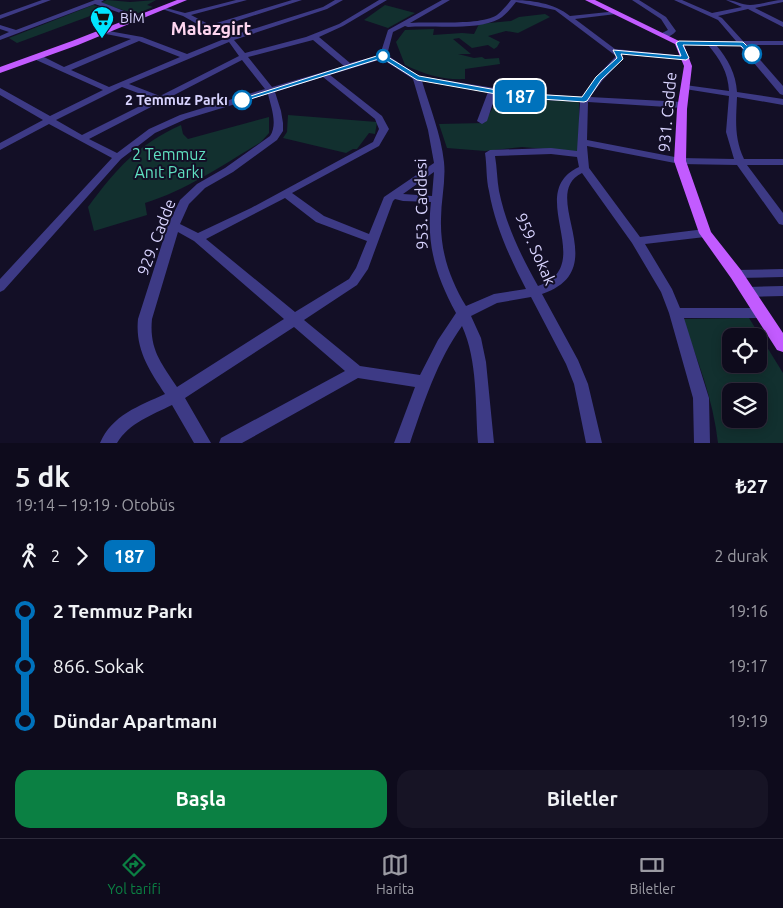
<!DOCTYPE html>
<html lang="tr">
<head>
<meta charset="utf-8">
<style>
	:root { --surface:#0e0b1c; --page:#171425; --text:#f1f3f6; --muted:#9b9ba3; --line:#2e2b3b; --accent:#0b8043 }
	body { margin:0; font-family:Ubuntu,sans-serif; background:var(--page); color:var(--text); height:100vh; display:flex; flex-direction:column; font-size:19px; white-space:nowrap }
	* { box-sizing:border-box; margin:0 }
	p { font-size:16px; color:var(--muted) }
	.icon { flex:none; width:28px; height:28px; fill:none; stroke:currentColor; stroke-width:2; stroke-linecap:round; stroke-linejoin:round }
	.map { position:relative; height:443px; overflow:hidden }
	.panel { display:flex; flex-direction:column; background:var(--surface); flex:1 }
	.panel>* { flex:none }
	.badge { padding:0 10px; border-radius:8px; font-size:18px; line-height:32px }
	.buttons { position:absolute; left:722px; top:328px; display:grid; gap:10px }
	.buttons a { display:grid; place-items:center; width:45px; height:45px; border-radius:10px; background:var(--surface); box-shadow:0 2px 12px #0003,0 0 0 1px var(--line); font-size:25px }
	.map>.badge { position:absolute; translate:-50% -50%; box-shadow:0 0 0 2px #fff }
	.legs { display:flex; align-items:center; gap:8px; height:55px; padding:0 15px; font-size:16px }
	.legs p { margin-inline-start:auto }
	.head { display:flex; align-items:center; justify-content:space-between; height:85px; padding:0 15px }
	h1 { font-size:28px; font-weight:700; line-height:38px }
	.button { display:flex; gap:10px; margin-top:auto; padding:10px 15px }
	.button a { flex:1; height:58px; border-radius:15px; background:var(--accent); color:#fff; font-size:20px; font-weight:700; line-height:58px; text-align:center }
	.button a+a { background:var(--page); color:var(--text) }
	ul { padding:0 15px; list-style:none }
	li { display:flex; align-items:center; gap:18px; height:55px; font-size:19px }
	li i { display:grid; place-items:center; width:8px; height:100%; margin:0 6px; background:currentColor }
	li i::after { content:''; width:12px; height:12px; margin:-6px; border:4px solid; border-radius:50%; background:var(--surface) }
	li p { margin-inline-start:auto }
	li:first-child i { background:linear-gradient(#0000 50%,currentColor 0) }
	li:last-child i { background:linear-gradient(currentColor 50%,#0000 0) }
	.tab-bar { display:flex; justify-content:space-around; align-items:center; height:70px; border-top:1px solid var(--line); background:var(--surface); font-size:14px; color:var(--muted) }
	.tab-bar a { display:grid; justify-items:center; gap:2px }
	.tab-bar .selected { color:var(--accent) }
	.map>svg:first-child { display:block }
</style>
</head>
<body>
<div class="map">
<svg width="783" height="443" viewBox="0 0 783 443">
	<rect width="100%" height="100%" fill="#130f26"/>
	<g fill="#12302f" fill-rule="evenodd">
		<path d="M107 0 130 2 156 0 147 5 153 7 136 14 100 3Z"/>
		<path d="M93 5 109 9 17 43 9 38Z"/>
		<path d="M385 5 415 13 388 28 364 20Z"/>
		<path d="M545 14 550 17 518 33 506 31 488 36 500 42 497 47 494 49 488 45 472 48 459 38 453 39 471 54H458L474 58 482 57 485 59 499 58 500 64 465 69V79C443 80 426 75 405 65L396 42 405 30 434 29 433 35 462 33 474 34 479 24 511 21 519 17Z"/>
		<path d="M503 95 576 101 579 103V152L522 147 485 151 447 148 439 124 484 123 499 97Z"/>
		<path d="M288 115 377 122 375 134 369 133 357 149H353L346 153 283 138 287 132Z"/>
		<path d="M269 117V133L261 142C223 165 187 190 145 203L147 215 94 231 88 207C116 169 137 145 181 125L183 134 188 139Z"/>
		<path d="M749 318 783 373V443H718C713 399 698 360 682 319ZM731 336H759V364H731ZM731 391H759V419H731Z"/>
	</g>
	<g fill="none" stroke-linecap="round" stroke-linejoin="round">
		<g fill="#3d3a85" fill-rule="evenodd">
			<path d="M42 0H51L0 19V15Z"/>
			<path d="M95 0H104L101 2 142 18 137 19 95 4 0 40V36L9 32 0 29V25L16 30Z"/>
			<path d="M236 0H247L191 15 210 25 292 0H302L215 28 231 36 323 7 335 0H343L327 9 234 40 245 53 306 37 339 24 379 0H387L343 26 319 37 350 63 380 55 388 30 442 0H450L410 23C432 21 480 26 497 15 502 11 507 5 511 0 531 0 554 3 570 16L618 11V13L616 14 575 19 615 49 686 56 690 58 686 60 622 54 623 58 602 81 590 97 683 102 687 105 683 108 588 102 587 140 680 158 734 159 726 132 729 96 685 89 681 87 685 85 729 91C728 72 720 59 708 45H679L675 43 679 41H736L718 20 674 0H682L712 13 742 7 726 0C734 0 742 5 750 5 761 5 772 0 783 0V2L755 8 783 22V27L748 9 718 16 722 18 743 41H783V45H747L783 86V95L780 94 739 45H716C728 59 736 74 737 92L783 99V105L737 97C736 120 734 138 744 159H783V165H747L783 213V225L779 224 737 165 680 164 587 146 589 168 640 237 705 229 711 233 705 237 645 244 672 289 680 308H760L765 309 767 313 765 317 760 318H684L709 398 710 443H694L693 398 669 313 661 292 632 243 582 173C537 195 616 269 542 294L578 360 588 384 602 443H586L574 384 566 364 531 297 497 303 471 316 481 338 486 362 494 443H478C475 405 478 361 462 326 437 361 424 402 410 443H394L415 387 358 378 242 443H219L221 438 345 371 294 327 185 398 211 443H194L172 405C152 415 129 423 117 443H100C112 415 139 406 165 394 149 370 135 349 138 319L168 225 180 200 197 184 225 168 270 136C278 124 271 107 268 94L186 119 155 133 121 159 4 290 0 292V279L112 158 49 124 0 150V143L43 120 0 95V88L50 116 103 90 34 59V55H40L64 67 131 39 101 33V31L103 30 142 37 187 54 224 39 183 16 162 9V7L185 13ZM516 2 555 10 616 56 596 77 582 97 526 93 419 76 387 55 393 32 405 26 408 27C434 25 476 31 499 19 506 15 511 8 516 2ZM313 40 344 66 272 87 248 57ZM139 41 180 57 109 87 71 70ZM229 42 239 56 160 96 129 84ZM382 59 413 79 428 130 434 163 384 197 369 234 324 216 292 193 379 146 389 129 382 116 330 75ZM242 60 265 89 180 115 149 129 117 153 89 139ZM323 77 375 119 379 129 373 142 251 208 198 233 180 224 189 204 205 188 233 172 277 140 283 131V123L281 111 275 92ZM422 81 488 92 477 121 482 124 487 121 496 94 526 99 580 102 577 151 551 148 490 150 485 153C487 166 486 179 489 191 495 226 510 258 526 289L494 294 466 306C450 280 440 251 441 219 441 200 446 181 444 162 441 134 430 108 422 81ZM122 87 154 99 82 135 56 120ZM551 154 577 157 579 167C523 193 599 265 538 286 521 256 506 225 499 191 497 180 497 167 495 156ZM434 172 432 196 403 194ZM285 198 316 222 367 241 356 268 349 279 295 312 206 239ZM395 199 403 201 431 202C426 245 436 276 456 313L438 340 420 375 360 366 304 320 357 285 368 269 393 201ZM178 232 194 241 284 319 177 387C161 363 149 349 152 319Z"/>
			<path d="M632 0H639L666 17 676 31C673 35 667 38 662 37V33L668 30 661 19Z"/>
			<path d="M783 269V277L736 278 732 277 730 274 732 271 736 270Z"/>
			<path d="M783 286V296L748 297 743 295 742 292 743 289 748 287Z"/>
		</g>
		<g fill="#c25bff" fill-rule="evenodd">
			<path d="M177 0H187L78 45 0 73V67L72 41Z"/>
			<path d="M585 0H595L683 43 692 66 687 109 686 161 711 232 741 270 783 333V352L777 350 731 278 699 233 674 161 677 109 684 66 675 44Z"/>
		</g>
	</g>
	<path fill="#0072bc" stroke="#fff" d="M679 41 743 42 755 54 750 56 741 46 683 45 689 58 686 60 621 54 623 59 601 80 587 101 584 102 513 97 417 80 382 58 244 101 238 100 383 54 419 76 513 93 582 97 596 77 617 58 613 50 681 56 676 43Z"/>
	<defs>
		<g id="supermarket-pin" transform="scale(1.25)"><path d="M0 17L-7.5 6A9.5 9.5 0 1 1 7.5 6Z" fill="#00e5ff" stroke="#130f26"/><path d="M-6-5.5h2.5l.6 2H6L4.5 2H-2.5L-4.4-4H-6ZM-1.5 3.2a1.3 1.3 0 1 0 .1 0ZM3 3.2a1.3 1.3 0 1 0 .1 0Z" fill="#111"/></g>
	</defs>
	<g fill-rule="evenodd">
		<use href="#supermarket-pin" x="102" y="18"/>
	</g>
	<g fill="#fff" stroke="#0072bc" stroke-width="2.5">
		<circle cx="752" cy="54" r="9"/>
		<circle cx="383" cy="56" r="6"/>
		<circle cx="242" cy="100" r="9"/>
	</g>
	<g text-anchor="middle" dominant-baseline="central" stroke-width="4" stroke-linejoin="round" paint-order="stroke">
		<g font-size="14" fill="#d9d4ff" stroke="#130f26" text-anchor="start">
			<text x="120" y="18">BİM</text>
		</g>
		<g font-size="14" font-weight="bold" fill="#d9d4ff" stroke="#130f26" text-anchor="end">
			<text x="228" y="100">2 Temmuz Parkı</text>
		</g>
		<g font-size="16" fill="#d9d4ff" stroke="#130f26">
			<text transform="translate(667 112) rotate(-85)">931. Cadde</text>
			<text transform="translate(421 204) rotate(-91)">953. Caddesi</text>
			<text transform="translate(156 237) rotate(-69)">929. Cadde</text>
			<text transform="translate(536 249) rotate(66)">959. Sokak</text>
		</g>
		<g font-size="16" fill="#5fe0c0" stroke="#130f26">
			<text x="169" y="154">2 Temmuz<tspan x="169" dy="18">Anıt Parkı</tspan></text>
		</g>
		<g font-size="18" font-weight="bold" fill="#ffd6f0" stroke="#130f26">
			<text x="211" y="28">Malazgirt</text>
		</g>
	</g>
</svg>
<div class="buttons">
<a><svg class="icon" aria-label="locate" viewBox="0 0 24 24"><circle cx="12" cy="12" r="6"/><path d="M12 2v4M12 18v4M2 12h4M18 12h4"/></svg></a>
<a><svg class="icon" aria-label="layers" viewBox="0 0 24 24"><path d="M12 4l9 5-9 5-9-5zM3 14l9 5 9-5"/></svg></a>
</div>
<b class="badge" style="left:520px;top:96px;background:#0072bc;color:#fff">187</b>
</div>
<section class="panel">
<div class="head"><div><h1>5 dk</h1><p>19:14 – 19:19 · Otobüs</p></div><b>₺27</b></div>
<div class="legs"><svg class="icon" aria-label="walk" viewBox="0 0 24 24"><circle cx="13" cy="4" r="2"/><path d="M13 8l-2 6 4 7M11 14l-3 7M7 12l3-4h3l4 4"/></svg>2<svg class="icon" aria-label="forward" viewBox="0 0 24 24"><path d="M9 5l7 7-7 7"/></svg><b class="badge" style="background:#0072bc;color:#fff">187</b><p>2 durak</p></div>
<ul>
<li><i style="color:#0072bc"></i><b>2 Temmuz Parkı</b><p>19:16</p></li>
<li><i style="color:#0072bc"></i><span>866. Sokak</span><p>19:17</p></li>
<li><i style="color:#0072bc"></i><b>Dündar Apartmanı</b><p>19:19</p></li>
</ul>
<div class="button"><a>Başla</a><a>Biletler</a></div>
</section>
<nav class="tab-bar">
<a class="selected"><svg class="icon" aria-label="directions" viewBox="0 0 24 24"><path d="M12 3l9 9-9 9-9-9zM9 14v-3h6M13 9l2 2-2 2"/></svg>Yol tarifi</a>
<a><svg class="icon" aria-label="map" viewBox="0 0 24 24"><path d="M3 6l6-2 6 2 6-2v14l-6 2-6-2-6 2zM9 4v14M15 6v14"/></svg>Harita</a>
<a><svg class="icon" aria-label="tickets" viewBox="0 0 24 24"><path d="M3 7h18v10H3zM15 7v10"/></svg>Biletler</a>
</nav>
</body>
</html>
